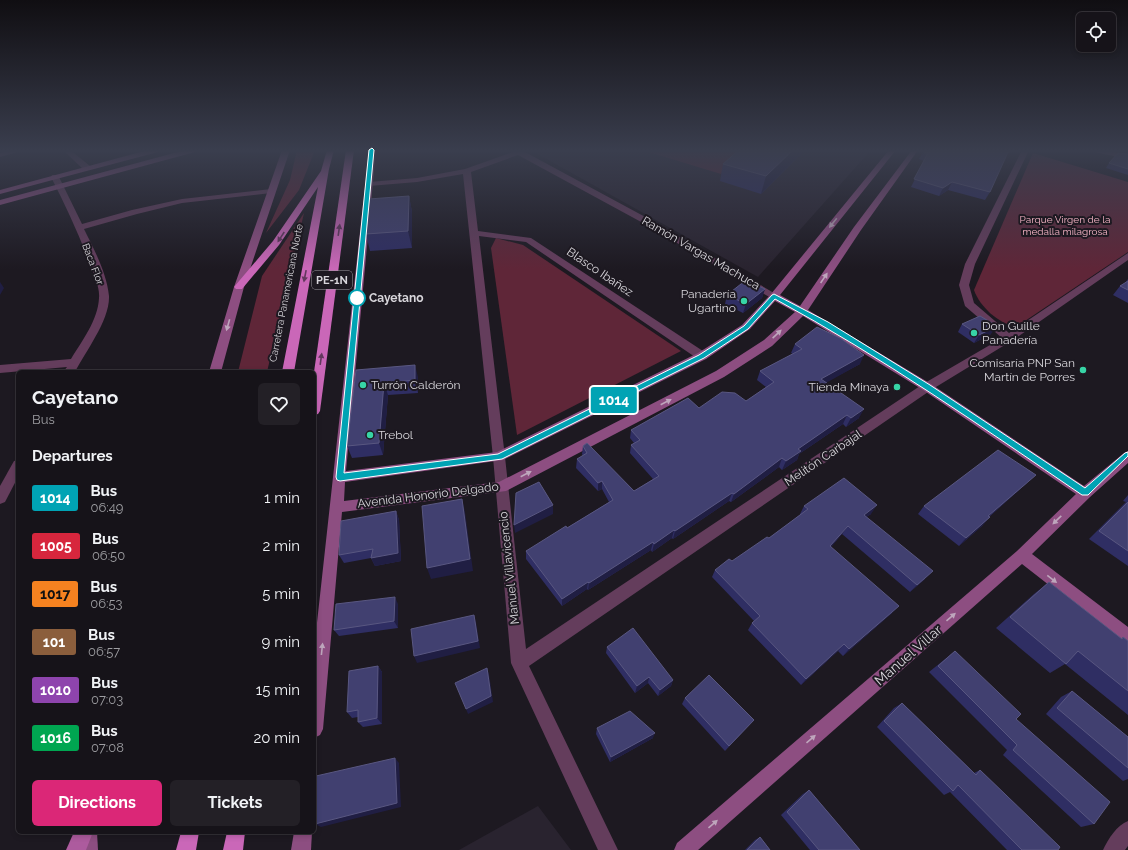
<!DOCTYPE html>
<html lang="en">
<head>
<meta charset="utf-8">
<style>
	:root { --surface:#161319; --page:#232026; --text:#f1f3f6; --muted:#9e9ea2; --line:#353238; --accent:#db2777 }
	body { margin:0; font-family:Raleway,sans-serif; background:var(--page); color:var(--text); height:100vh; display:flex; flex-direction:column; font-size:15px; white-space:nowrap }
	* { box-sizing:border-box; margin:0 }
	p { font-size:13px; color:var(--muted) }
	.icon { flex:none; width:22px; height:22px; fill:none; stroke:currentColor; stroke-width:2; stroke-linecap:round; stroke-linejoin:round }
	.map { position:relative; flex:1; overflow:hidden }
	.panel { position:absolute; left:16px; top:370px; width:300px; height:464px; display:flex; flex-direction:column; background:var(--surface); border-radius:6px; box-shadow:0 2px 6px #0003,0 0 0 1px var(--line) }
	.panel>* { flex:none }
	.badge { padding:0 8px; border-radius:3px; font-size:14px; line-height:26px }
	.tools { position:absolute; left:1076px; top:12px; display:grid; gap:8px }
	.tools a { display:grid; place-items:center; width:40px; height:40px; border-radius:6px; background:var(--surface); box-shadow:0 2px 6px #0003,0 0 0 1px var(--line); font-size:20px }
	.map>.badge { position:absolute; translate:-50% -50%; box-shadow:0 0 0 2px #fff }
	h2 { padding:0 16px; font-size:15px; line-height:36px }
	.round { display:grid; place-items:center; flex:none; width:42px; height:42px; border-radius:6px; background:var(--page) }
	.headline { display:flex; align-items:center; justify-content:space-between; height:68px; padding:0 16px }
	h1 { font-size:19px; font-weight:700; line-height:30px }
	.cta { display:flex; gap:8px; margin-top:auto; padding:8px 16px }
	.cta a { flex:1; height:46px; border-radius:6px; background:var(--accent); color:#fff; font-size:16px; font-weight:700; line-height:46px; text-align:center }
	.cta a+a { background:var(--page); color:var(--text) }
	ul { padding:0; list-style:none }
	li { display:flex; align-items:center; gap:12px; height:48px; padding:0 16px }
	li div { flex:1 }
	li b { display:block; font-size:15px }
	li em { font-style:normal }
	li .badge { min-width:44px; font-weight:700; text-align:center }
	.map>svg:first-child { display:block }
</style>
</head>
<body>
<div class="map">
<svg width="1128" height="850" viewBox="0 0 1128 850">
	<rect width="100%" height="100%" fill="#1d1921"/>
	<g fill="#29232f">
		<path d="M539 150H871L758 277 534 152Z"/>
		<path d="M538 806 571 850H459Z"/>
	</g>
	<g fill="#5f2638">
		<path d="M297 150H315L299 190 266 233 290 180Z"/>
		<path d="M642 150H749L721 174Z"/>
		<path d="M1033 153 1128 182V252L1016 327C998 323 980 307 974 290Z"/>
		<path d="M304 213 267 372H238L262 276Z"/>
		<path d="M496 238 523 245 681 351 517 435 491 248Z"/>
	</g>
	<g fill="none" stroke-linecap="round" stroke-linejoin="round">
		<g fill="#643d5c" fill-rule="evenodd">
			<path d="M13 150H25L0 157V153Z"/>
			<path d="M63 150H70L90 166V170H84Z"/>
			<path d="M512 150H528L525 152 649 219 779 296 777 298H771L643 223 518 155 471 172 478 231 531 238 706 353 707 356 706 359H698L526 242 479 236 505 457 526 649 923 384 1002 338 965 306 959 285 965 264 1022 150H1029L975 264 969 285 974 303 1009 333 1128 253V260L1013 340 931 390 529 666 618 850H598L511 663 493 457 463 174 417 182 369 186 365 184 369 182 417 178 465 169 513 152Z"/>
			<path d="M1093 150H1105L1128 155V159L1094 152Z"/>
			<path d="M52 175H55L59 177 82 224 132 210 182 199 271 189 275 191 271 193 182 203 137 214 84 229C94 249 107 274 109 296 110 320 85 352 75 372H63L67 367 0 373V365L71 359C82 341 98 320 99 298 100 287 94 276 91 266 79 235 66 206 51 177Z"/>
			<path d="M18 460V477L5 502 0 504V486L14 461Z"/>
			<path d="M1128 821V846L1125 850H1103C1108 839 1117 825 1128 821Z"/>
		</g>
		<g fill="#8d4e81" fill-rule="evenodd">
			<path d="M148 150H159L158 152 0 194V190Z"/>
			<path d="M185 150H196L195 152 0 205V200Z"/>
			<path d="M282 150H290L244 287 221 372H209L234 287Z"/>
			<path d="M369 150H376L346 471 497 452 698 353 742 325 771 294 889 150H896L780 295 800 306 854 227 912 150H918L861 230 808 310 931 384 1084 486 1124 453 1128 451V463L1090 497 1032 554 1128 627V645L1122 642 1022 564 698 850H674L677 843 1017 551 1076 494 923 390 803 316 772 346 724 377 506 491 342 512 323 729 320 735 314 738V650ZM775 301 795 312 764 340 716 371 499 482 344 501 345 482 503 460 706 359 750 329Z"/>
			<path d="M79 832H97L98 850H78Z"/>
			<path d="M294 832H312L311 850H291Z"/>
		</g>
		<path fill="#ad5b9e" fill-rule="evenodd" d="M74 832H93L86 850H66Z"/>
		<g fill="#ca67b8" fill-rule="evenodd">
			<path d="M327 150H334L329 169 294 372H282L318 187 279 245 242 289H236L234 287 273 241 321 171Z"/>
			<path d="M346 150H354L320 411 318 414 314 415V372Z"/>
			<path d="M181 832H199L196 850H176Z"/>
			<path d="M227 832H245L243 850H223Z"/>
		</g>
	</g>
	<g fill="#2f2e63">
		<path d="M739 150H805L761 194 720 181 723 164Z"/>
		<path d="M924 150 990 192 985 200 948 190 939 196 911 187 924 161 919 159Z"/>
		<path d="M1112 150H1128V153Z"/>
		<path d="M1128 154V175L1106 168 1109 163Z"/>
		<path d="M409 196 412 212V248L370 251 366 234Z"/>
		<path d="M1128 279V303L1113 295 1120 286 1125 283Z"/>
		<path d="M765 289 762 298 743 313 725 304 727 295Z"/>
		<path d="M962 324 991 334 974 343 958 332Z"/>
		<path d="M795 344 860 364 826 382 859 418 846 427 843 424 799 454 797 460 782 470 779 467 731 502 729 501 673 539 672 538 652 552 651 550 588 590 587 589 562 606 526 559V551L567 528 609 502 602 489 598 491 576 468 577 459 583 456 582 454 583 446 634 491 653 479 630 453 631 445 634 443 630 438 631 430 699 408 746 401 766 387 757 380 760 371 793 354 791 353Z"/>
		<path d="M356 370 418 377V393L388 395 383 455 352 458 347 446Z"/>
		<path d="M1027 483 989 517 982 526 959 546 918 514 924 506Z"/>
		<path d="M1128 495V566L1089 539 1126 502 1123 501Z"/>
		<path d="M804 506 871 514 866 517 925 579 910 592 842 534 831 547 892 613 843 656 838 651 801 685 748 630 752 623 754 621 712 577 715 570 732 561 769 538 800 515V514Z"/>
		<path d="M396 511 399 520 401 561 375 566 371 558 344 563 339 555Z"/>
		<path d="M1049 582 1121 639 1123 637 1128 641V715L1065 664 1050 673 996 628 1034 594Z"/>
		<path d="M398 604V628L339 636 334 630Z"/>
		<path d="M607 647 673 680 671 686 658 696 648 683 635 693 606 653Z"/>
		<path d="M955 651 1094 824 1081 827 1003 755 1007 750 929 672Z"/>
		<path d="M378 666 382 672V724L363 727 358 722V717L352 718 347 712Z"/>
		<path d="M1072 691 1128 737V779L1123 781 1046 714 1061 697Z"/>
		<path d="M685 698 749 725 725 751 682 704Z"/>
		<path d="M902 703 974 773 980 770 1058 850H1007L950 792 944 795 877 727 894 708Z"/>
		<path d="M597 728 653 738 610 762 596 734Z"/>
		<path d="M809 790 860 850H810L781 815 803 794Z"/>
		<path d="M760 837 770 850H745L755 840Z"/>
	</g>
	<g fill="#201e43">
		<path d="M793 150H805L761 194 766 176Z"/>
		<path d="M952 182 948 190 939 196 943 188Z"/>
		<path d="M409 196 412 212V248L408 231Z"/>
		<path d="M0 282 4 288 0 295Z"/>
		<path d="M765 289 762 298 743 313 746 304Z"/>
		<path d="M997 326 991 334 974 343 979 335Z"/>
		<path d="M864 355 860 364 817 388 821 379Z"/>
		<path d="M415 365 418 377V393L415 380Z"/>
		<path d="M384 383 388 395 383 455 379 443Z"/>
		<path d="M864 409 859 418 846 427 851 418Z"/>
		<path d="M847 415 843 424 799 454 797 460 782 470 786 461 798 449Z"/>
		<path d="M782 458 779 467 731 502 734 494Z"/>
		<path d="M1036 475 1027 483 980 524 988 516Z"/>
		<path d="M602 481V489L598 491V483Z"/>
		<path d="M732 493 729 501 673 539 675 531Z"/>
		<path d="M462 499 465 512 473 571 431 579 427 568Z"/>
		<path d="M553 505V514L515 533 514 525Z"/>
		<path d="M877 505 871 514 858 523 864 515Z"/>
		<path d="M396 511 399 520 401 561 375 566 371 558Z"/>
		<path d="M990 517 982 526 959 546 966 538Z"/>
		<path d="M848 526 842 534 825 554 830 546Z"/>
		<path d="M674 530 672 538 652 552 654 544Z"/>
		<path d="M653 542 651 550 588 590 589 583Z"/>
		<path d="M933 571 925 579 910 592 917 585Z"/>
		<path d="M588 582 587 589 562 606V599Z"/>
		<path d="M395 597 398 604V628L394 621Z"/>
		<path d="M899 606 892 613 843 656 849 649Z"/>
		<path d="M474 615 476 622 480 648 417 663 414 656Z"/>
		<path d="M844 644 838 651 801 685 806 679Z"/>
		<path d="M378 666 382 672V724L377 718Z"/>
		<path d="M487 668 489 674 493 702 468 714 466 709Z"/>
		<path d="M649 677 648 683 635 693 637 686Z"/>
		<path d="M673 680 671 686 658 696 660 690Z"/>
		<path d="M655 733 653 738 610 762 611 757Z"/>
		<path d="M395 758 399 763 401 807 321 827 315 824Z"/>
	</g>
	<g fill="#414070" stroke="#595781">
		<path d="M739 150H793L766 176 723 164Z"/>
		<path d="M924 150H983L992 152 993 150H1009L990 192 952 182 943 188 914 179 928 153 923 151Z"/>
		<path d="M1118 153 1128 154V169L1109 163Z"/>
		<path d="M409 196 408 231 366 234 369 199Z"/>
		<path d="M746 280 765 289 746 304 727 295Z"/>
		<path d="M1128 281V290L1120 286Z"/>
		<path d="M980 316 997 326 979 335 962 324Z"/>
		<path d="M817 327 840 338 864 355 821 379 864 409 851 418 847 415 798 449 801 451 786 461 782 458 734 494 732 493 675 531 674 530 654 544 653 542 589 583 588 582 562 599 526 551 566 526 567 528 613 500 602 481 598 483 577 459 587 453 583 446 587 443 634 491 659 476 631 445 640 440 631 430 688 398 699 408 722 392 735 393 746 401 774 382 760 371 802 349 795 344Z"/>
		<path d="M415 365V380L384 383 379 443 347 446 356 370Z"/>
		<path d="M998 450 1036 475 988 516 990 517 966 538 924 506Z"/>
		<path d="M844 478 877 505 864 515 933 571 917 585 848 526 830 546 899 606 849 649 844 644 806 679 752 623 760 616 715 570 729 559 732 561 767 537 769 538 808 509 804 506Z"/>
		<path d="M539 482 553 505 514 525 516 493Z"/>
		<path d="M462 499 470 559 427 568 422 506Z"/>
		<path d="M1128 502V551L1099 531Z"/>
		<path d="M396 511 398 553 371 558 373 549 339 555 341 521Z"/>
		<path d="M1049 582 1122 639 1123 637 1128 641V691L1078 651 1066 664 1010 617Z"/>
		<path d="M395 597 394 621 334 630 336 604Z"/>
		<path d="M474 615 478 641 414 656 411 629Z"/>
		<path d="M633 628 673 680 660 690 649 677 637 686 607 647Z"/>
		<path d="M955 651 1021 714 1016 719 1110 802 1094 824 1013 750 1017 745 938 666Z"/>
		<path d="M378 666 377 718 358 722V710L347 712 349 671Z"/>
		<path d="M487 668 491 696 466 709 455 683Z"/>
		<path d="M709 675 754 720 729 746 685 698Z"/>
		<path d="M1072 691 1128 737V768L1057 708Z"/>
		<path d="M902 703 976 775 980 770 1060 847 1058 850H1022L958 785 953 791 884 721Z"/>
		<path d="M630 711 655 733 611 757 597 728Z"/>
		<path d="M395 758 397 803 315 824 316 776Z"/>
		<path d="M809 790 860 850H819L787 812Z"/>
		<path d="M760 837 770 850H747Z"/>
	</g>
	<defs><path id="oneway-solid" d="M-6-.8H1V-3.2L6.5 0L1 3.2V.8H-6Z"/></defs>
	<g fill="#bea6bc">
		<use href="#oneway-solid" transform="translate(833 223) rotate(129)"/>
		<use href="#oneway-solid" transform="translate(824 278) rotate(-56)"/>
		<use href="#oneway-solid" transform="translate(228 325) rotate(106)"/>
		<use href="#oneway-solid" transform="translate(777 334) rotate(-43)"/>
		<use href="#oneway-solid" transform="translate(666 402) rotate(-27)"/>
		<use href="#oneway-solid" transform="translate(526 474) rotate(-27)"/>
		<use href="#oneway-solid" transform="translate(1057 520) rotate(136)"/>
		<use href="#oneway-solid" transform="translate(1052 579) rotate(38)"/>
		<use href="#oneway-solid" transform="translate(951 617) rotate(-41)"/>
		<use href="#oneway-solid" transform="translate(322 649) rotate(-84)"/>
		<use href="#oneway-solid" transform="translate(811 739) rotate(-41)"/>
		<use href="#oneway-solid" transform="translate(713 824) rotate(-41)"/>
	</g>
	<g fill="#62385d">
		<use href="#oneway-solid" transform="translate(339 230) rotate(-82)"/>
		<use href="#oneway-solid" transform="translate(281 237) rotate(123)"/>
		<use href="#oneway-solid" transform="translate(305 276) rotate(101)"/>
		<use href="#oneway-solid" transform="translate(321 359) rotate(-82)"/>
	</g>
	<linearGradient id="sky" x2="0" y2="1"><stop stop-color="#100e12"/><stop offset="0.56" stop-color="#3a3e4e"/><stop offset="1" stop-color="#3a3e4e" stop-opacity="0"/></linearGradient>
	<rect width="1128" height="269" fill="url(#sky)"/>
	<path fill="#00a3b4" stroke="#fff" d="M372 148 374 150 344 473 498 454 699 355 744 326 772 295 774 294 828 322 930 385 1085 488 1125 453 1128 452V456L1088 495H1082C982 427 882 357 775 299L748 329 704 358 502 459 340 481 337 480 336 477 369 150Z"/>
	<circle fill="#fff" stroke="#00a3b4" stroke-width="2" cx="357" cy="298" r="8"/>
	<g fill="#37d4a6" stroke="#1d1921" stroke-width="1.5">
		<circle cx="744" cy="301" r="4"/>
		<circle cx="974" cy="333" r="4"/>
		<circle cx="1083" cy="370" r="4"/>
		<circle cx="363" cy="385" r="4"/>
		<circle cx="897" cy="387" r="4"/>
		<circle cx="370" cy="435" r="4"/>
	</g>
	<g text-anchor="middle" dominant-baseline="central" stroke-width="4" stroke-linejoin="round" paint-order="stroke">
		<g font-size="10" fill="#f7b6c7" stroke="#1d1921">
			<text x="1065" y="219">Parque Virgen de la<tspan x="1065" dy="12">medalla milagrosa</tspan></text>
		</g>
		<g font-size="10" fill="#d8d6db" stroke="#1d1921">
			<text transform="translate(93 264) rotate(69)">Baca Flor</text>
			<text transform="translate(286 293) rotate(-79)">Carretera Panamericana Norte</text>
		</g>
		<rect fill="#1d1921" stroke="#a09da3" stroke-width="1" x="312" y="271" width="40" height="18" rx="3"/>
		<g font-size="11" font-weight="bold" fill="#d8d6db">
			<text x="332" y="280">PE-1N</text>
		</g>
		<g font-size="12" fill="#d8d6db" stroke="#1d1921">
			<text transform="translate(701 253) rotate(30)">Ramón Vargas Machuca</text>
			<text transform="translate(600 272) rotate(34)">Blasco Ibañez</text>
			<text transform="translate(823 458) rotate(-34)">Melitón Carbajal</text>
			<text transform="translate(428 495) rotate(-7)">Avenida Honorio Delgado</text>
			<text transform="translate(509 568) rotate(-96)">Manuel Villavicencio</text>
		</g>
		<g font-size="12" fill="#d8d6db" stroke="#1d1921" text-anchor="end">
			<text x="736" y="294">Panadería<tspan x="736" dy="14">Ugartino</tspan></text>
			<text x="982" y="326" text-anchor="start">Don Guille<tspan x="982" dy="14">Panadería</tspan></text>
			<text x="1075" y="363">Comisaría PNP San<tspan x="1075" dy="14">Martín de Porres</tspan></text>
			<text x="371" y="385" text-anchor="start">Turrón Calderón</text>
			<text x="889" y="387">Tienda Minaya</text>
			<text x="378" y="435" text-anchor="start">Trebol</text>
		</g>
		<g font-size="12" font-weight="bold" fill="#d8d6db" stroke="#1d1921" text-anchor="start">
			<text x="369" y="298">Cayetano</text>
		</g>
		<g font-size="14" fill="#d8d6db" stroke="#1d1921">
			<text transform="translate(908 655) rotate(-41)">Manuel Villar</text>
		</g>
	</g>
</svg>
<div class="tools">
<a><svg class="icon" aria-label="locate" viewBox="0 0 24 24"><circle cx="12" cy="12" r="6"/><path d="M12 2v4M12 18v4M2 12h4M18 12h4"/></svg></a>
</div>
<b class="badge" style="left:614px;top:400px;background:#00a3b4;color:#fff">1014</b>
<section class="panel">
<div class="headline"><div><h1>Cayetano</h1><p>Bus</p></div><a class="round"><svg class="icon" aria-label="heart" viewBox="0 0 24 24"><path d="M12 20l-8-8c-3-5 5-10 8-4 3-6 11-1 8 4z"/></svg></a></div>
<h2>Departures</h2>
<ul>
<li><span class="badge" style="background:#00a3b4;color:#fff">1014</span><div><b>Bus</b><p>06:49</p></div><em>1 min</em></li>
<li><span class="badge" style="background:#d7263d;color:#fff">1005</span><div><b>Bus</b><p>06:50</p></div><em>2 min</em></li>
<li><span class="badge" style="background:#f58220;color:#111">1017</span><div><b>Bus</b><p>06:53</p></div><em>5 min</em></li>
<li><span class="badge" style="background:#8b5e3c;color:#fff">101</span><div><b>Bus</b><p>06:57</p></div><em>9 min</em></li>
<li><span class="badge" style="background:#8e44ad;color:#fff">1010</span><div><b>Bus</b><p>07:03</p></div><em>15 min</em></li>
<li><span class="badge" style="background:#00a651;color:#fff">1016</span><div><b>Bus</b><p>07:08</p></div><em>20 min</em></li>
</ul>
<div class="cta"><a>Directions</a><a>Tickets</a></div>
</section>
</div>
</body>
</html>
